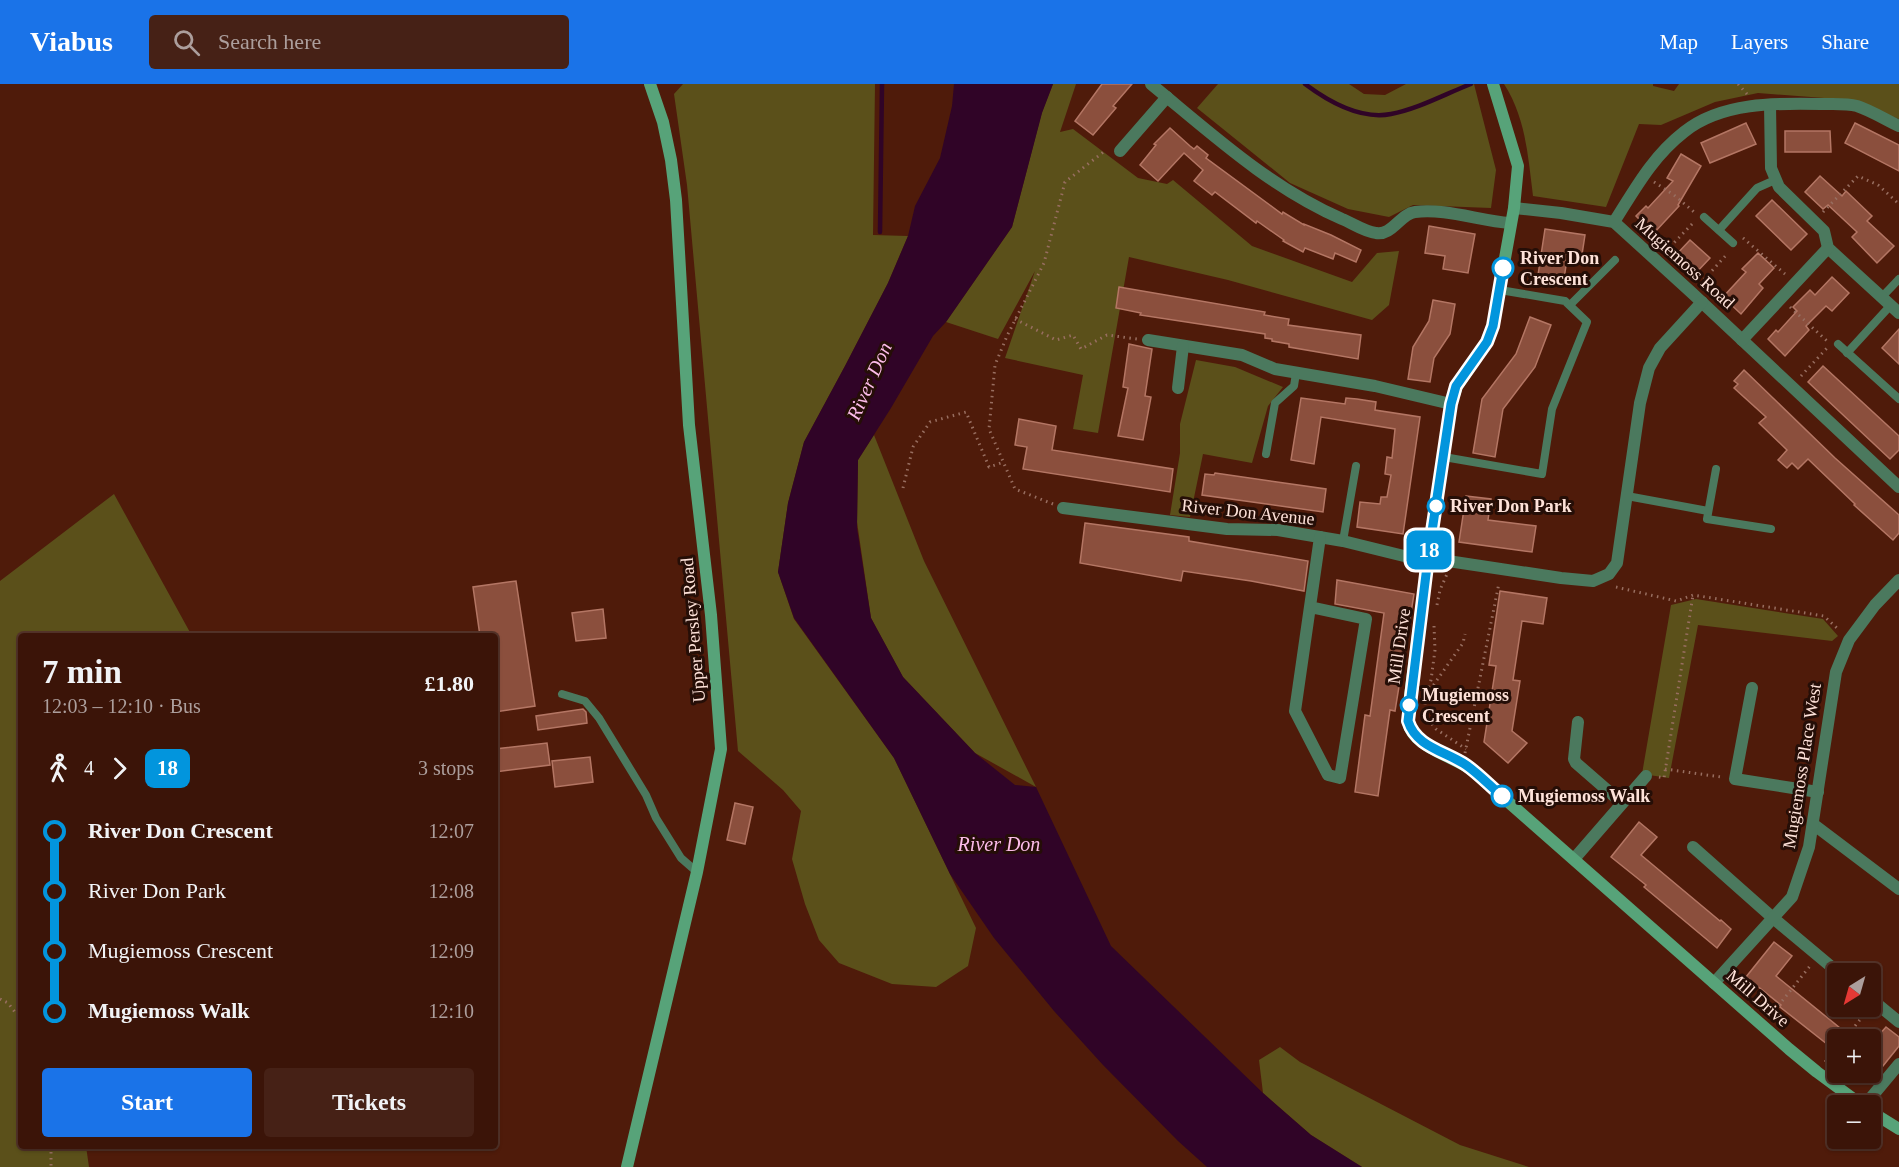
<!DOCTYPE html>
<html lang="en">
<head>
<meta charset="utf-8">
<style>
	:root { --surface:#3b1408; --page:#462116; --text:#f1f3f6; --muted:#ac9e9c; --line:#543329; --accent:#1a73e8 }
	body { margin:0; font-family:Georgia,serif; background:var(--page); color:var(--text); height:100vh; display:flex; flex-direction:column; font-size:22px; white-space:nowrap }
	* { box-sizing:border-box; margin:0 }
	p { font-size:20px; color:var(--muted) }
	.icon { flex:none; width:33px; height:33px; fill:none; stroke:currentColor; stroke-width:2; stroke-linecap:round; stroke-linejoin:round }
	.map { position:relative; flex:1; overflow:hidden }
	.details { position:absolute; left:18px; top:549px; width:480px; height:516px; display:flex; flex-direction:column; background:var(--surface); border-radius:6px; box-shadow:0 2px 4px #0004,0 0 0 2px var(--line) }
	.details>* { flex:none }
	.badge { padding:0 12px; border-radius:9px; font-size:21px; line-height:39px }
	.needle { width:39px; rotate:217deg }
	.fabs { position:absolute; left:1827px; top:879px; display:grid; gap:12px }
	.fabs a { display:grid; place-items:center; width:54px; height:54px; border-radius:6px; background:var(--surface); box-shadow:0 2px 4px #0004,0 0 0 2px var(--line); font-size:30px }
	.map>.badge { position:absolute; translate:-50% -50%; box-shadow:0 0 0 3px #fff }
	.legs { display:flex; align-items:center; gap:9px; height:66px; padding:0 24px; font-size:20px }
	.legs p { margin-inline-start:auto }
	.head { display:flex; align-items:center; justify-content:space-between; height:102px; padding:0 24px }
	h1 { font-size:33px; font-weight:600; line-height:45px }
	.button { display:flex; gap:12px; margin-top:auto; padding:12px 24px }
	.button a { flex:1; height:69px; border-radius:6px; background:var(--accent); color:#fff; font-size:24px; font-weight:600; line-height:69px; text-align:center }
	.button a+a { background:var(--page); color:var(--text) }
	ul { padding:0 24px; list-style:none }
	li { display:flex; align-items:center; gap:21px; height:60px; font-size:22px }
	li i { display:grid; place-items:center; width:9px; height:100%; margin:0 8px; background:currentColor }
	li i::after { content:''; width:15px; height:15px; margin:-8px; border:4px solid; border-radius:50%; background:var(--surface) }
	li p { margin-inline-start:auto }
	li:first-child i { background:linear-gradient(#0000 50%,currentColor 0) }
	li:last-child i { background:linear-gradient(currentColor 50%,#0000 0) }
	header { display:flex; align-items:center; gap:36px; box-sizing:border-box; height:84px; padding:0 30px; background:var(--accent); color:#fff }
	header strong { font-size:28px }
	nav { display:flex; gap:33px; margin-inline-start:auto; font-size:21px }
	.search { width:420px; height:54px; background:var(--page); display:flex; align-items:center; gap:15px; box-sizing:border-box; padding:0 21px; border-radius:6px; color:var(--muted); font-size:22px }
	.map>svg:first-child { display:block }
</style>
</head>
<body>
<header>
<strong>Viabus</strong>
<div class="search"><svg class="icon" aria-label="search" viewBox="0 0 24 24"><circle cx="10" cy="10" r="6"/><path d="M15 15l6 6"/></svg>Search here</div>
<nav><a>Map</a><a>Layers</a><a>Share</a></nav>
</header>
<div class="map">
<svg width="1899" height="1083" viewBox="0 0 1899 1083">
	<rect width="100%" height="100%" fill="#4f1b0a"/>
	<g fill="#5b501a">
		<path d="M683 0H875L873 151 908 152 888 199 845 282 804 358 788 419 778 488 794 535 894 674 976 844 968 882 936 903 892 900 839 879 819 856 805 820 792 775 801 727 783 706 738 667 687 101 674 10Z"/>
		<path d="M1053 0H1076L1060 48 1073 45 1138 94 1167 100 1173 96 1252 162 1352 198 1377 169 1399 167 1389 221 1372 236 1228 196 1129 173 1098 349 1073 345 1083 291 1005 274 1035 187 998 255 946 238 1012 143 1042 28Z"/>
		<path d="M1218 0H1349L1364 10 1385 11 1406 0H1474L1496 86 1491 124 1413 121 1389 133 1348 125 1290 99 1197 24Z"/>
		<path d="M1504 0H1653V2L1674 7 1679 0H1899V35L1837 15 1758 9 1715 18 1661 41 1639 40 1606 123 1533 112C1528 73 1526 34 1504 0Z"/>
		<path d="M1196 276 1235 283 1283 303 1268 322 1252 379 1203 370 1190 433 1170 431 1180 369V340Z"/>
		<path d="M874 351 924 477 1036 703 975 669 903 593 871 534 857 438 858 376Z"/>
		<path d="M114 410 192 552H21V1062H86L89 1083H0V497Z"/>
		<path d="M1696 515 1823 535 1838 552 1832 557 1698 541 1669 694 1642 690 1671 521Z"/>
		<path d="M1280 963 1300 978 1460 1061 1529 1083H1362L1311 1051 1263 1009 1259 976Z"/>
	</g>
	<path fill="#300427" d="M954 0H1053L1042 29 1012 143 946 238 933 252 891 324 858 376 857 444 871 534 903 593 975 669 1015 701 1036 703 1111 862 1263 1009 1311 1051 1362 1083H1207L1178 1057 1103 981 1054 927 994 854 950 790 894 674 794 534 778 488 788 419 804 358 845 282 888 199 908 152 915 122 940 74 952 22Z"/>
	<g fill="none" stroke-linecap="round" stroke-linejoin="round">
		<g stroke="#300427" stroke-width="4.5">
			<path d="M1305 0C1329 18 1360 36 1391 30 1418 25 1445 10 1471 0"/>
			<path d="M880 148 882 0"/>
		</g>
	</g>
	<g fill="#8b4f3d" stroke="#b47664" stroke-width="1.5">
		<path d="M1102 0H1132L1113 22 1116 24 1093 51 1075 37Z"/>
		<path d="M1746 39 1756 60 1710 79 1701 59Z"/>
		<path d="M1855 39 1899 61V87L1845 59Z"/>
		<path d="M1170 44 1190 62 1194 65 1197 62 1208 71 1206 74 1282 130 1283 128 1304 141V140L1331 151 1361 166 1356 178 1335 169 1333 175 1305 164 1303 168 1283 157 1284 156 1257 137 1256 139 1215 108 1212 111 1194 97 1203 86 1184 69 1158 97 1140 81 1156 61 1154 60Z"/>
		<path d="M1785 47H1830L1831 68H1785Z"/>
		<path d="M1681 70 1701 82 1678 121 1679 122 1654 149 1650 145 1648 147 1639 139 1641 137 1636 132 1646 122 1648 124 1673 97 1667 94Z"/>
		<path d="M1820 92 1842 112 1846 107 1872 132 1867 137 1894 162 1877 179 1852 153 1857 148 1828 121 1823 125 1805 108Z"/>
		<path d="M1772 116 1807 150 1791 166 1756 132Z"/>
		<path d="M1429 142 1475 150 1468 189 1443 185 1445 172 1425 169Z"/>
		<path d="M1545 145 1585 151 1581 177 1567 175 1564 195 1538 191Z"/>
		<path d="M1690 156 1710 174 1694 191 1675 172Z"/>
		<path d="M1758 169 1774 184 1759 200 1763 204 1741 230 1723 213 1746 188 1742 185Z"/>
		<path d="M1832 193 1849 209 1832 227 1826 222 1806 242 1809 246 1785 272 1768 255 1776 246 1778 248 1797 227 1793 223 1810 206 1815 211Z"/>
		<path d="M1119 203 1265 228 1264 231 1289 235 1288 241 1361 251 1358 275 1289 263V260L1272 257V255L1265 254V250L1140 231 1141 229 1116 224Z"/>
		<path d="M1433 216 1455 220 1450 250 1434 274 1430 298 1408 295 1413 263 1429 237Z"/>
		<path d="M1530 233 1551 241 1535 283 1503 325 1495 373 1473 369 1482 315 1516 270Z"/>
		<path d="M1899 245V280L1882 264Z"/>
		<path d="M1129 260 1152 265 1145 312 1151 313 1143 356 1118 352 1128 304 1123 303Z"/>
		<path d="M1823 282 1899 352V366L1890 375 1808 298Z"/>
		<path d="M1744 286 1835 374 1899 431V449L1893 456 1854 421 1855 420 1808 375 1798 385 1792 379 1787 384 1778 376 1787 366 1759 339 1766 333 1734 304 1738 300 1734 297Z"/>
		<path d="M1301 314 1345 320 1346 314 1357 315 1376 318 1375 326 1420 333 1403 450 1357 443 1360 418 1380 420 1381 413H1387L1391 391 1385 390 1387 373 1392 374 1395 345 1321 333 1314 380 1291 376Z"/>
		<path d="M1019 335 1056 342 1052 366 1173 385 1170 408 1023 385 1027 363 1015 361Z"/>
		<path d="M1215 389 1326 405 1323 428 1202 411 1205 390 1214 391Z"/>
		<path d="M1466 412 1491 415 1488 436 1536 442 1532 468 1459 458Z"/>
		<path d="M1085 439 1189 453V457L1308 477 1304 507 1251 497 1183 487 1181 497 1080 479Z"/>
		<path d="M1337 496 1414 510 1395 627 1390 626 1378 712 1355 708 1365 631 1370 632 1384 529 1335 520Z"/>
		<path d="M516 497 535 622 495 628V552H480L473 503Z"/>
		<path d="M1500 507 1547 514 1543 540 1522 537 1513 596 1520 597 1512 647 1527 659 1508 679 1484 658 1496 582 1489 581Z"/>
		<path d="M603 525 606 554 576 557 572 529Z"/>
		<path d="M583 625 586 628 587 639 538 646 536 632Z"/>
		<path d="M547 659 550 681 495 688V665Z"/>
		<path d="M590 673 593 698 555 703 552 677Z"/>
		<path d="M735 719 753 723 745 760 727 756Z"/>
		<path d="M1639 738 1657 753 1641 771 1720 837 1721 836 1731 845 1717 864 1644 803 1646 801 1611 773Z"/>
		<path d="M1774 858 1792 872 1776 892 1845 948 1832 964 1780 923 1781 921 1746 893Z"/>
		<path d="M1886 943 1899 953V962L1870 998V961Z"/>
	</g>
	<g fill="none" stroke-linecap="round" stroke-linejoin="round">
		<g stroke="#986e60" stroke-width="3" stroke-dasharray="1.5 4.5" stroke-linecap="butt">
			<path d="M1738 0 1747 10"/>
			<path d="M1654 98 1674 111 1694 128"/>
			<path d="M1823 128 1858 92 1878 101 1899 120"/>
			<path d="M1743 154 1785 190"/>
			<path d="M1666 167 1695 137"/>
			<path d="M1700 200 1728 169"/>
			<path d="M1790 223 1827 257"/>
			<path d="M1015 235 1056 256 1073 251 1081 265 1107 251 1137 255"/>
			<path d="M1801 292 1827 264"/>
			<path d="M903 404 913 363 930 338 966 328 989 383 1004 378"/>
			<path d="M1053 420 1015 405 989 345 995 281 1007 252 1044 179 1065 98 1106 66"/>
			<path d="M1616 503 1676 517 1693 511 1824 532 1839 546"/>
			<path d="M1437 521 1440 506 1447 490"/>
			<path d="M1434 542 1435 566 1431 596 1426 610 1424 630 1436 645 1466 665"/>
			<path d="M1430 606 1463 559 1465 550"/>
			<path d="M1465 669 1499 499"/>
			<path d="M1665 685 1721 693"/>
			<path d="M1659 693 1664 694 1693 511"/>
			<path d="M0 915 8 919 21 936"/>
			<path d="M1771 931 1810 882"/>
			<path d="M1844 956 1866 928"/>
			<path d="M1825 978 1838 963"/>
			<path d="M51 1062V1083"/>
		</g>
		<g stroke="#4b795e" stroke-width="8">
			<path d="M1704 133 1733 159"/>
			<path d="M1719 146 1757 104 1775 96"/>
			<path d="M1881 214 1899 195"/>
			<path d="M1570 221 1615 176"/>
			<path d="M1838 260 1899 315"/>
			<path d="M1847 269 1890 222"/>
			<path d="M1266 370 1275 319 1294 302 1296 289"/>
			<path d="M1444 373 1542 390 1552 325 1587 238 1565 217 1500 206"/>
			<path d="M1716 385 1707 435 1771 445"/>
			<path d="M1627 412 1708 427"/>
			<path d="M1343 457 1356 382"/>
			<path d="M562 610 585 617 599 634 646 711 656 734 681 774 697 788"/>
		</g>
		<g stroke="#4b795e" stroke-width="12">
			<path d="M1151 0C1212 50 1269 103 1342 135 1352 139 1365 148 1376 149 1392 152 1400 130 1415 128 1445 124 1480 137 1510 139"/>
			<path d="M1770 21 1771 84 1779 103 1824 147 1828 164 1899 229"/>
			<path d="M1120 67 1167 13"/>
			<path d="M1514 124 1561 129 1614 138 1692 209 1899 403"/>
			<path d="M1614 138C1635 105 1652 73 1684 48 1721 18 1776 19 1821 20 1833 20 1846 19 1857 22 1872 27 1886 36 1899 42"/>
			<path d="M1148 256 1242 271 1275 285 1375 302 1451 320"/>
			<path d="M1742 256 1828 164"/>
			<path d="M1178 304 1183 262"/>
			<path d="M1063 424 1227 445 1278 446 1343 457 1408 473 1428 474 1561 494 1593 497 1609 490 1617 479 1640 319 1649 284 1660 264 1702 218"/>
			<path d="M1310 523 1366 535 1340 694 1328 691 1295 627 1320 453"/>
			<path d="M1752 604 1735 695 1818 708"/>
			<path d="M1578 638 1574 675 1576 679 1622 719"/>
			<path d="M1813 740 1899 805"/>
			<path d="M1693 763 1773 834 1840 890"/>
			<path d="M1574 775 1646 692"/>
			<path d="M1714 899 1792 813 1809 763 1836 588 1849 556 1875 521 1899 496"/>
			<path d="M1870 914 1899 938"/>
			<path d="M1864 1022 1899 980"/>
		</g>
		<g stroke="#57a379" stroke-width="12">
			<path d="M1493 0 1518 82 1514 124 1493 241 1487 258 1457 302 1451 320 1428 474 1408 627C1408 633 1407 640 1411 646 1420 664 1455 674 1472 686L1789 965 1817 988 1863 1022"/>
			<path d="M1870 1027 1899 1045"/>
			<path d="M627 1083 697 788 721 665 711 531 689 341 676 116 671 76 663 38 650 0"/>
		</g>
	</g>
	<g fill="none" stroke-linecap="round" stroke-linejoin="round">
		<g stroke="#fff" stroke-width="14">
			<path id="line-1" d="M1502 712C1490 702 1479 690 1466 681 1445 667 1416 663 1408 637L1428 474 1451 320 1456 302 1487 258 1493 242 1503 184"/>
		</g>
		<use href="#line-1" stroke="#0295dd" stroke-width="9"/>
	</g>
	<g fill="#fff" stroke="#0295dd" stroke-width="3">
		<circle cx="1503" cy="184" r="10"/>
		<circle cx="1436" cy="422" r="8"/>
		<circle cx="1409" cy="621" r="8"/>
		<circle cx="1502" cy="712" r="10"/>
	</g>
	<g text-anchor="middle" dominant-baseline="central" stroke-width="6" stroke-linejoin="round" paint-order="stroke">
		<g font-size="18" font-weight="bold" fill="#fee2d9" stroke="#250e07" text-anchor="start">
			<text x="1520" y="174">River Don<tspan x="1520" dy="21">Crescent</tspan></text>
			<text x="1450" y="422">River Don Park</text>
			<text x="1422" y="611">Mugiemoss<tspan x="1422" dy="21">Crescent</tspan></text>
			<text x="1518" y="712">Mugiemoss Walk</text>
		</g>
		<g font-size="18" fill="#fee2d9" stroke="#250e07">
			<text transform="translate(1685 179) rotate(42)">Mugiemoss Road</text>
			<text transform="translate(1248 428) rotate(6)">River Don Avenue</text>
			<text transform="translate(693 546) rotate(-95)">Upper Persley Road</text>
			<text transform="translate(1399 562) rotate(-82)">Mill Drive</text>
			<text transform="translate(1802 682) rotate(-81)">Mugiemoss Place West</text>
			<text transform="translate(1758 914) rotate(41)">Mill Drive</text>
		</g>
		<g font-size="20" font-style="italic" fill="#fcbce9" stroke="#250e07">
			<text transform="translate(869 297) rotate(-66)">River Don</text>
			<text x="999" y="760">River Don</text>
		</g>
	</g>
</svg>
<div class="fabs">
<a><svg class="needle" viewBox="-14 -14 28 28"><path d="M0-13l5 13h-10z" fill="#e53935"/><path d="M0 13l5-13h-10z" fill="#ac9e9c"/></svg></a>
<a>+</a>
<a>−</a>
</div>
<b class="badge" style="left:1429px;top:466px;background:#0295dd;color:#fff">18</b>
<section class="details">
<div class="head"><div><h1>7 min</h1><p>12:03 – 12:10 · Bus</p></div><b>£1.80</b></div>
<div class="legs"><svg class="icon" aria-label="walk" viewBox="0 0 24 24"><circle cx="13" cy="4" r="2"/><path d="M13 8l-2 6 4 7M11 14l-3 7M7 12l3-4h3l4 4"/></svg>4<svg class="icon" aria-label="forward" viewBox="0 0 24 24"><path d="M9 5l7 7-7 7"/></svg><b class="badge" style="background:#0295dd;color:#fff">18</b><p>3 stops</p></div>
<ul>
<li><i style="color:#0295dd"></i><b>River Don Crescent</b><p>12:07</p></li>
<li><i style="color:#0295dd"></i><span>River Don Park</span><p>12:08</p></li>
<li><i style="color:#0295dd"></i><span>Mugiemoss Crescent</span><p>12:09</p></li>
<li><i style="color:#0295dd"></i><b>Mugiemoss Walk</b><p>12:10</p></li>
</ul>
<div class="button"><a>Start</a><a>Tickets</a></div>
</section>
</div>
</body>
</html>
